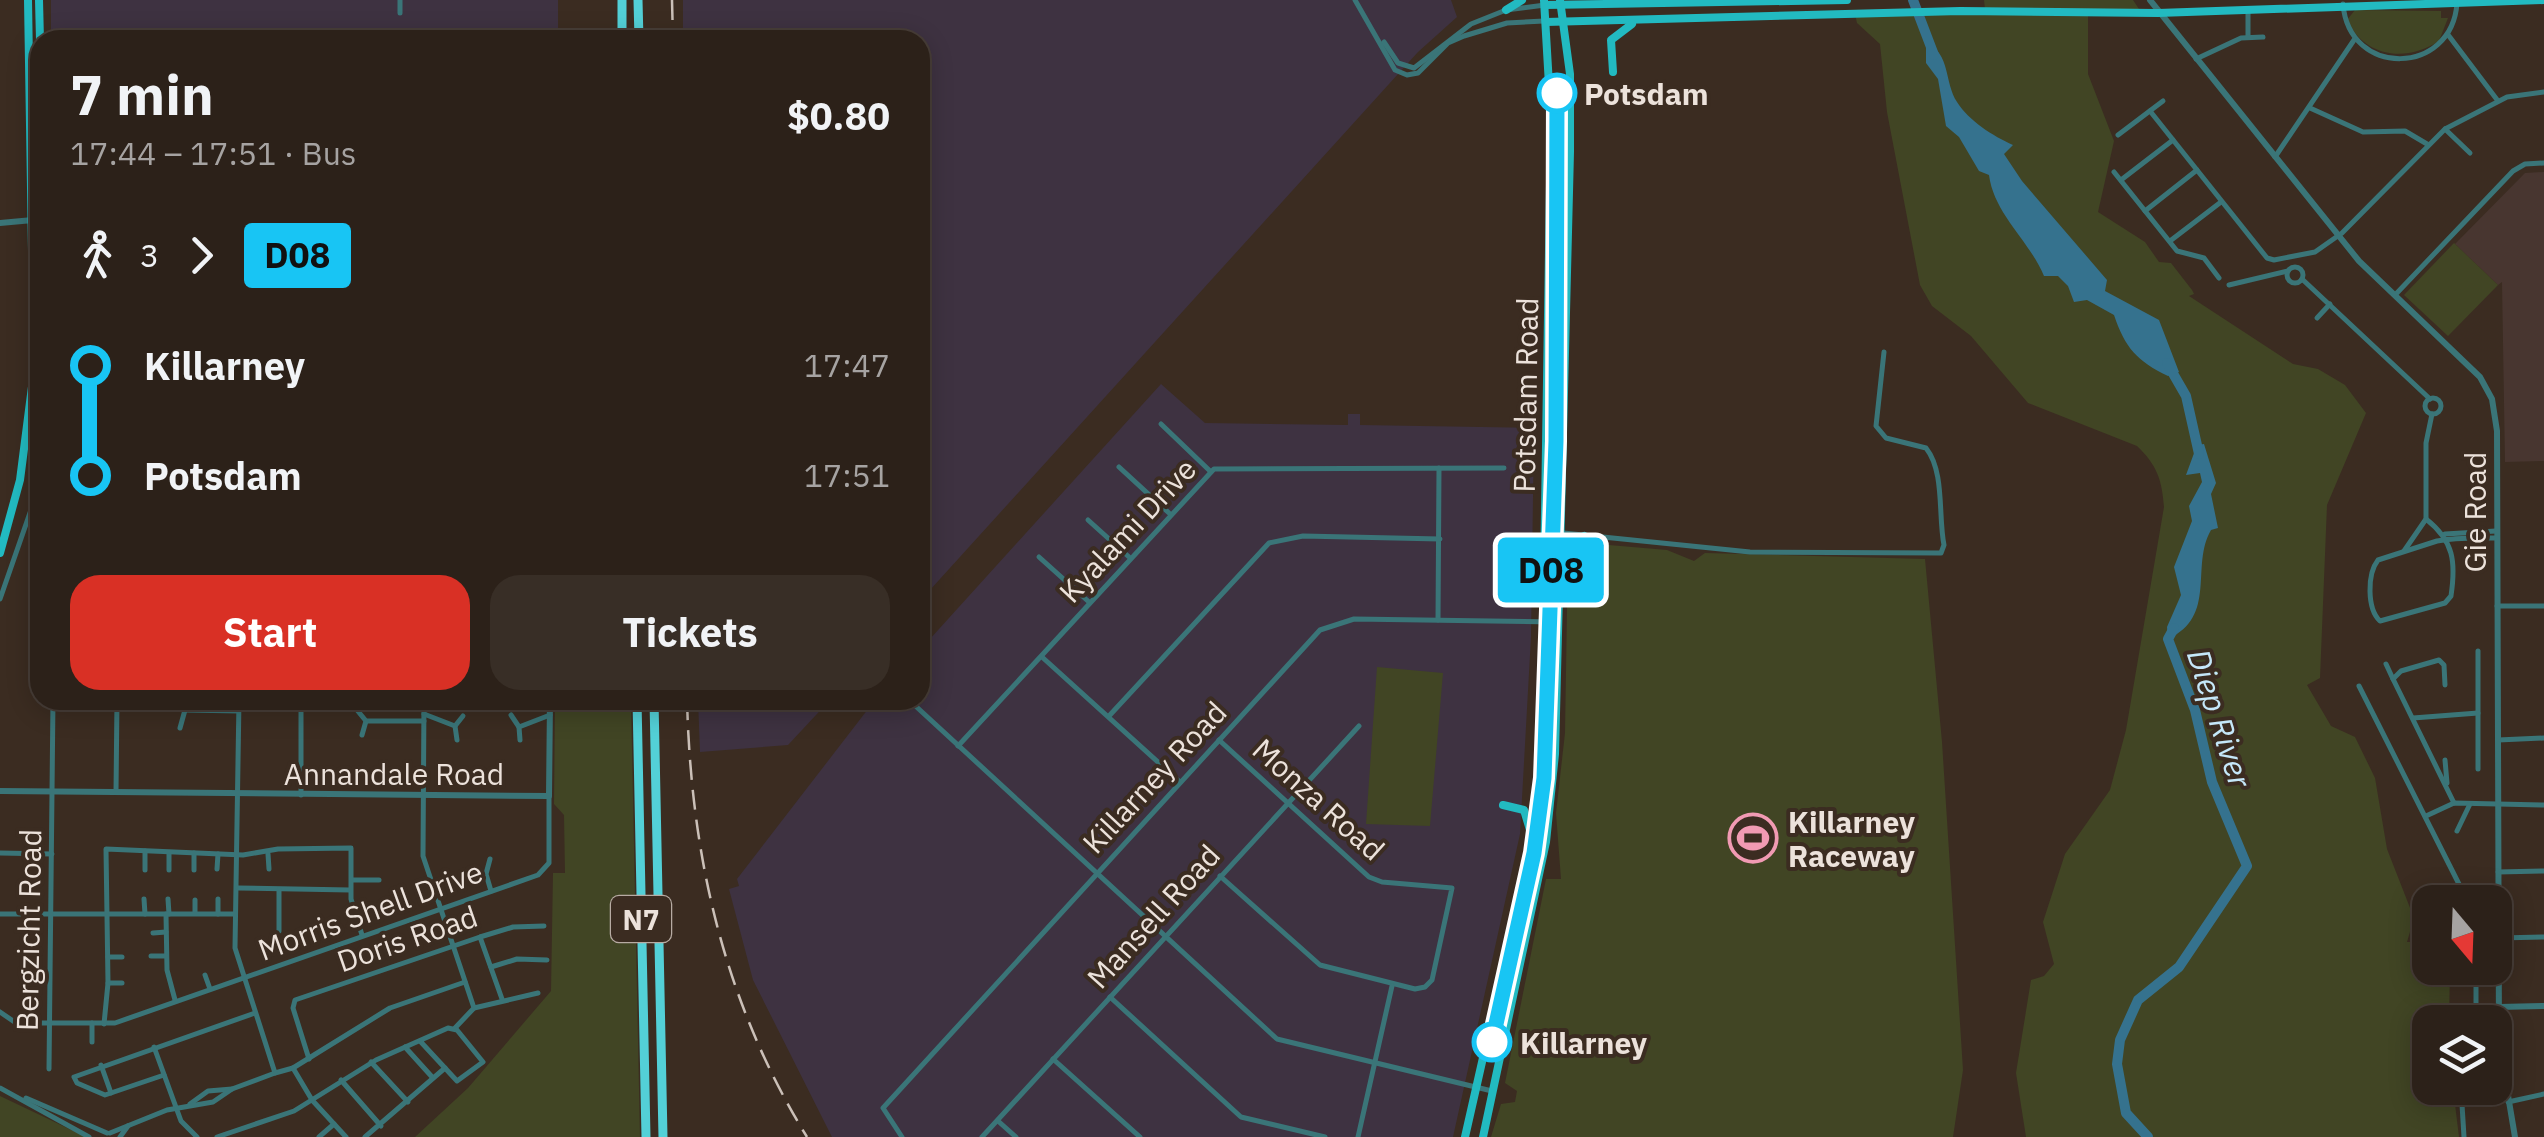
<!DOCTYPE html>
<html lang="en">
<head>
<meta charset="utf-8">
<style>
	:root { --surface:#2c2119; --page:#382e26; --text:#f1f3f6; --muted:#a6a3a2; --line:#483e38; --accent:#d93025 }
	body { margin:0; font-family:"IBM Plex Sans",sans-serif; background:var(--page); color:var(--text); height:100vh; display:flex; flex-direction:column; font-size:38px; white-space:nowrap }
	* { box-sizing:border-box; margin:0 }
	p { font-size:32px; color:var(--muted) }
	.icon { flex:none; width:55px; height:55px; fill:none; stroke:currentColor; stroke-width:2; stroke-linecap:round; stroke-linejoin:round }
	.map { position:relative; flex:1; overflow:hidden }
	.side { position:absolute; left:30px; top:30px; width:900px; height:680px; display:flex; flex-direction:column; background:var(--surface); border-radius:30px; box-shadow:0 5px 25px #0003,0 0 0 2px var(--line) }
	.side>* { flex:none }
	.badge { padding:0 20px; border-radius:8px; font-size:35px; line-height:65px }
	.needle { width:65px; rotate:161deg }
	.tools { position:absolute; left:2412px; top:885px; display:grid; gap:20px }
	.tools a { display:grid; place-items:center; width:100px; height:100px; border-radius:20px; background:var(--surface); box-shadow:0 5px 25px #0003,0 0 0 2px var(--line); font-size:50px }
	.map>.badge { position:absolute; translate:-50% -50%; box-shadow:0 0 0 5px #fff }
	.legs { display:flex; align-items:center; gap:15px; height:110px; padding:0 40px; font-size:32px }
	.legs p { margin-inline-start:auto }
	.head { display:flex; align-items:center; justify-content:space-between; height:170px; padding:0 40px }
	h1 { font-size:55px; font-weight:800; line-height:75px }
	.action { display:flex; gap:20px; margin-top:auto; padding:20px 40px }
	.action a { flex:1; height:115px; border-radius:30px; background:var(--accent); color:#fff; font-size:40px; font-weight:800; line-height:115px; text-align:center }
	.action a+a { background:var(--page); color:var(--text) }
	ul { padding:0 40px; list-style:none }
	li { display:flex; align-items:center; gap:35px; height:110px; font-size:38px }
	li i { display:grid; place-items:center; width:15px; height:100%; margin:0 12px; background:currentColor }
	li i::after { content:''; width:25px; height:25px; margin:-12px; border:8px solid; border-radius:50%; background:var(--surface) }
	li p { margin-inline-start:auto }
	li:first-child i { background:linear-gradient(#0000 50%,currentColor 0) }
	li:last-child i { background:linear-gradient(currentColor 50%,#0000 0) }
	.map>svg:first-child { display:block }
</style>
</head>
<body>
<div class="map">
<svg width="2544" height="1137" viewBox="0 0 2544 1137">
	<rect width="100%" height="100%" fill="#3b2c21"/>
	<g fill="#3e3241">
		<rect x="51" y="0" width="507" height="40"/>
		<path d="M683 0H1451L1457 17 1418 52 920 601V40H683Z"/>
		<path d="M1161 384 1205 423 1348 425V414H1360V425L1534 428 1531 637 1520 834 1453 1137H832L753 980 729 889 739 886 737 879 875 700H920V650Z"/>
		<path d="M698 700H830L788 745 700 752Z"/>
	</g>
	<path fill="#483630" d="M2544 172V461L2505 462 2502 282 2498 285 2455 244 2525 173Z"/>
	<g fill="#414524">
		<path d="M1984 0H2133L2139 9H1985Z"/>
		<path d="M2355 10 2441 11V18H2448L2439 41C2405 63 2365 57 2347 20Z"/>
		<path d="M2088 12V74L2114 141 2098 212 2145 242 2159 262 2171 263 2192 290 2194 294 2189 296 2293 364 2318 369 2345 385 2366 413 2327 505 2320 678 2307 685 2331 726 2355 737 2375 778 2387 849 2414 918 2407 942H2430V968H2450L2449 1022H2430L2427 1084 2430 1088H2453L2459 1137H2026L2016 1073 2031 980 2044 976 2054 964 2043 922 2065 854 2110 790 2126 730 2164 507C2162 480 2157 465 2137 446L2028 403 1971 336 1932 306 1920 285 1887 112 1880 44 1857 23 1855 14Z"/>
		<path d="M2454 243 2498 285 2448 336 2404 295Z"/>
		<path d="M1574 542 1667 550 1694 561 1705 553 1925 559 1942 742 1963 1070 1953 1137H1491L1501 1104 1515 1102 1517 1091 1505 1083 1546 879H1561L1556 813 1565 733 1568 549Z"/>
		<path d="M1377 667 1443 673 1430 826 1366 824Z"/>
		<path d="M555 700H631L640 1137H415L468 1088 551 991 553 873H565L564 815 554 804Z"/>
		<path d="M0 1096 84 1136 86 1137H0Z"/>
	</g>
	<g fill="#35728e">
		<path d="M1926 42C1951 54 1944 82 1957 102 1969 121 1993 136 2013 145L2004 154 2022 181 2107 280 2105 291 2159 320 2179 372 2168 376C2137 361 2125 348 2114 315L2087 300 2074 302 2068 286 2058 276H2044C2029 240 1994 214 1989 175L1979 171 1959 137 1946 126 1938 79 1926 63Z"/>
		<path d="M2204 444 2216 483 2211 494 2218 528 2211 530C2190 566 2218 616 2168 639L2167 627 2181 595 2174 567 2192 521 2189 506 2202 482 2200 473 2186 475 2197 445Z"/>
	</g>
	<g fill="none" stroke-linecap="round" stroke-linejoin="round">
		<g stroke="#35728e" stroke-width="10">
			<path d="M1913 0 1934 55"/>
			<path d="M2167 363 2186 396 2199 454"/>
			<path d="M2148 1137 2126 1113 2117 1064 2120 1040 2138 1000 2179 967 2247 866 2212 782 2195 710 2168 639 2174 628"/>
		</g>
		<g stroke="#3a7578" stroke-width="5">
			<path d="M400 0V13"/>
			<path d="M1355 0 1395 70 1407 75 1418 73 1448 43 1464 36 1507 23 1544 21"/>
			<path d="M2343 4C2349 78 2452 76 2457 3"/>
			<path d="M2248 10V37"/>
			<path d="M2449 36 2498 101"/>
			<path d="M1384 42 1398 63 1414 68 1471 24 1506 10 1545 5"/>
			<path d="M2196 59 2241 38 2263 37"/>
			<path d="M2310 108 2363 132 2405 131 2427 144"/>
			<path d="M2150 111 2267 258 2274 260 2315 252 2342 233 2445 129 2507 97 2544 92"/>
			<path d="M2445 129 2470 153"/>
			<path d="M2118 135 2163 101"/>
			<path d="M2275 157 2354 40"/>
			<path d="M2114 172 2177 251 2204 258 2219 278"/>
			<path d="M2121 180 2173 140"/>
			<path d="M2145 211 2197 170"/>
			<path d="M2170 241 2221 202"/>
			<circle cx="2295" cy="275" r="8"/>
			<path d="M2302 279 2430 399"/>
			<path d="M2229 285 2288 271"/>
			<path d="M2395 295 2513 171 2525 164 2544 163"/>
			<path d="M2317 318 2330 304"/>
			<circle cx="2433" cy="406" r="8"/>
			<path d="M1161 424 1210 471"/>
			<path d="M1119 467 1169 513"/>
			<path d="M2426 519C2454 541 2456 562 2451 596L2445 603 2380 621C2367 609 2367 574 2378 560L2437 541C2457 537 2476 538 2496 538"/>
			<path d="M1088 520 1129 557"/>
			<path d="M1544 531 1750 552 1941 553 1944 545C1938 516 1945 472 1926 448L1886 438 1876 426 1884 352"/>
			<path d="M2445 534 2496 531"/>
			<path d="M2404 551 2426 519V443L2432 414"/>
			<path d="M1039 557 1089 602"/>
			<path d="M0 599 40 484"/>
			<path d="M2497 606H2544"/>
			<path d="M1438 620 1439 468"/>
			<path d="M2478 651V769"/>
			<path d="M1042 657 1180 782"/>
			<path d="M2386 664 2393 679"/>
			<path d="M2445 685 2444 665 2439 660 2401 671 2393 679 2454 803"/>
			<path d="M2359 686 2465 896"/>
			<path d="M179 700 185 710 180 728"/>
			<path d="M239 700 235 948 275 1073 293 1068 312 1100 346 1137"/>
			<path d="M424 700 423 856 474 1008 455 1028"/>
			<path d="M909 700 1277 1039 1492 1091"/>
			<path d="M185 710 239 711"/>
			<path d="M357 710 366 721H424"/>
			<path d="M424 714 455 726 463 716"/>
			<path d="M511 715 519 727"/>
			<path d="M1109 716 1269 543 1303 536 1440 539"/>
			<path d="M2413 718 2478 713"/>
			<path d="M455 726 457 740"/>
			<path d="M362 735 366 721"/>
			<path d="M520 740 519 727 550 715"/>
			<path d="M1219 740 1369 877 1382 882 1452 888 1432 980 1425 987 1415 989 1320 965 1220 876"/>
			<path d="M2498 740 2544 738"/>
			<path d="M958 746 1214 469 1504 468"/>
			<path d="M2445 760 2447 783"/>
			<path d="M116 792 117 700"/>
			<path d="M301 795V711"/>
			<path d="M2426 816 2454 803 2544 805"/>
			<path d="M2457 831 2470 804"/>
			<path d="M0 853 52 854"/>
			<path d="M268 854 269 869"/>
			<path d="M490 859 486 874 491 891"/>
			<path d="M217 869 218 854"/>
			<path d="M145 870V851"/>
			<path d="M169 870V853"/>
			<path d="M194 870V853"/>
			<path d="M2498 872 2544 871"/>
			<path d="M352 880H379"/>
			<path d="M238 888 350 890"/>
			<path d="M279 890V931"/>
			<path d="M144 899 145 914"/>
			<path d="M168 899 169 914"/>
			<path d="M195 900V913"/>
			<path d="M0 914H235"/>
			<path d="M166 914 167 970 175 1000"/>
			<path d="M218 914V899"/>
			<path d="M153 933 166 932"/>
			<path d="M480 937 502 999"/>
			<path d="M2499 938 2544 937"/>
			<path d="M151 956H166"/>
			<path d="M108 957H122"/>
			<path d="M491 967 517 959 547 960"/>
			<path d="M205 975 210 989"/>
			<path d="M108 983H122"/>
			<path d="M1110 997 1241 1117 1325 1137"/>
			<path d="M2476 1007V968"/>
			<path d="M474 1008 538 993"/>
			<path d="M0 1012 16 1023H115L538 875 549 863V796"/>
			<path d="M2476 1022V1007H2499"/>
			<path d="M92 1023V1042"/>
			<path d="M104 1024 108 983 106 849 243 855 278 849 351 848V899L362 935"/>
			<path d="M154 1047 181 1121 197 1137"/>
			<path d="M405 1047 433 1078"/>
			<path d="M309 1059 293 1008 295 1000 480 937 513 927 544 926"/>
			<path d="M1053 1059 1140 1137"/>
			<path d="M371 1062 408 1102"/>
			<path d="M101 1065 111 1093"/>
			<path d="M293 1068 390 1008 465 982"/>
			<path d="M49 1069 53 700"/>
			<path d="M164 1075 105 1095 77 1083 74 1077 255 1013"/>
			<path d="M341 1080 381 1126"/>
			<path d="M0 1088 89 1137"/>
			<path d="M2461 1088 2464 1137"/>
			<path d="M26 1098 107 1133"/>
			<path d="M2508 1102 2544 1094"/>
			<path d="M190 1104 208 1091 232 1089"/>
			<path d="M998 1121 1016 1137"/>
			<path d="M110 1133 167 1110 213 1102 232 1089 275 1073"/>
			<path d="M120 1137 128 1126"/>
			<path d="M217 1137 294 1111 376 1060 448 1028 457 1030 483 1062 457 1081 420 1041"/>
			<path d="M319 1137 334 1124"/>
			<path d="M365 1137 445 1068"/>
			<path d="M902 1137 883 1108 1320 630 1354 619 1557 622"/>
			<path d="M982 1137 1359 726"/>
			<path d="M1358 1137 1392 986"/>
		</g>
		<g stroke="#3a7578" stroke-width="6">
			<path d="M2150 0 2359 261 2480 377 2492 399 2497 431 2499 1042 2515 1137"/>
			<path d="M0 223 33 220"/>
			<path d="M0 791 549 796 550 700"/>
			<path d="M2499 1007 2544 1006"/>
		</g>
		<g stroke="#22bac1" stroke-width="8">
			<path d="M28 0 34 376"/>
			<path d="M39 0 40 40"/>
			<path d="M1545 5 1847 0"/>
			<path d="M1506 10 1522 0"/>
			<path d="M1546 22 1960 11 2158 13 2544 0"/>
			<path d="M1613 72 1611 40 1632 24"/>
			<path d="M40 82V223"/>
			<path d="M36 337 40 268"/>
			<path d="M1562 547 1584 536"/>
			<path d="M0 553 20 480 34 371"/>
			<path d="M1503 805 1524 810 1530 830"/>
			<path d="M1465 1137 1534 833 1541 773 1551 119 1544 0"/>
			<path d="M1483 1137 1546 842 1555 754 1570 152V74L1560 0"/>
		</g>
		<g stroke="#53d0d7" stroke-width="9">
			<path d="M622 0V40"/>
			<path d="M638 0 639 40"/>
			<path d="M637 700 646 1137"/>
			<path d="M654 700 663 1137"/>
		</g>
		<g stroke="#cbc0b8" stroke-width="2.5" stroke-dasharray="20 10" stroke-linecap="butt">
			<path d="M672 0 673 40"/>
			<path d="M687 700C691 857 724 1002 807 1137"/>
		</g>
	</g>
	<g fill="none" stroke-linecap="round" stroke-linejoin="round">
		<g stroke="#fff" stroke-width="22">
			<path id="line-1" d="M1492 1042 1534 853 1544 778 1556 441 1557 93"/>
		</g>
		<use href="#line-1" stroke="#18c5f4" stroke-width="15"/>
	</g>
	<defs>
		<g id="stadium-ring" transform="scale(2.5)"><circle r="9.5" fill="#3b2c21" stroke="#f19ab3" stroke-width="1.5"/><path d="M0-5a6.5 5 0 1 0 0 10a6.5 5 0 1 0 0-10ZM-3.5-1.8h7v3.6h-7Z" fill="#f19ab3"/></g>
	</defs>
	<g fill-rule="evenodd">
		<use href="#stadium-ring" x="1753" y="838"/>
	</g>
	<g fill="#fff" stroke="#18c5f4" stroke-width="5">
		<circle cx="1557" cy="93" r="18"/>
		<circle cx="1492" cy="1042" r="18"/>
	</g>
	<g text-anchor="middle" dominant-baseline="central" stroke-width="8" stroke-linejoin="round" paint-order="stroke">
		<rect fill="#3b2c21" stroke="#b7aba3" stroke-width="2.5" x="611" y="896" width="60" height="46" rx="8"/>
		<g font-size="28" font-weight="bold" fill="#ece2db">
			<text x="641" y="919">N7</text>
		</g>
		<g font-size="30" font-weight="bold" fill="#ece2db" stroke="#3b2c21" text-anchor="start">
			<text x="1584" y="93">Potsdam</text>
			<text x="1520" y="1042">Killarney</text>
		</g>
		<g font-size="30" fill="#ece2db" stroke="#3b2c21">
			<text transform="translate(1525 395) rotate(-89)">Potsdam Road</text>
			<text transform="translate(2474 512) rotate(-90)">Gie Road</text>
			<text transform="translate(1127 530) rotate(-47)">Kyalami Drive</text>
			<text x="394" y="773">Annandale Road</text>
			<text transform="translate(1154 777) rotate(-47)">Killarney Road</text>
			<text transform="translate(1319 799) rotate(42)">Monza Road</text>
			<text transform="translate(370 910) rotate(-20)">Morris Shell Drive</text>
			<text transform="translate(1153 916) rotate(-48)">Mansell Road</text>
			<text transform="translate(28 930) rotate(-89)">Bergzicht Road</text>
			<text transform="translate(407 938) rotate(-19)">Doris Road</text>
		</g>
		<g font-size="30" font-weight="bold" fill="#ece2db" stroke="#3b2c21" text-anchor="start">
			<text x="1788" y="821">Killarney<tspan x="1788" dy="34">Raceway</tspan></text>
		</g>
		<g font-size="32" font-style="italic" fill="#c5e7f9" stroke="#3b2c21">
			<text transform="translate(2220 718) rotate(72)">Diep River</text>
		</g>
	</g>
</svg>
<div class="tools">
<a><svg class="needle" viewBox="-14 -14 28 28"><path d="M0-13l5 13h-10z" fill="#e53935"/><path d="M0 13l5-13h-10z" fill="#a6a3a2"/></svg></a>
<a><svg class="icon" aria-label="layers" viewBox="0 0 24 24"><path d="M12 4l9 5-9 5-9-5zM3 14l9 5 9-5"/></svg></a>
</div>
<b class="badge" style="left:1551px;top:570px;background:#18c5f4;color:#111">D08</b>
<section class="side">
<div class="head"><div><h1>7 min</h1><p>17:44 – 17:51 · Bus</p></div><b>$0.80</b></div>
<div class="legs"><svg class="icon" aria-label="walk" viewBox="0 0 24 24"><circle cx="13" cy="4" r="2"/><path d="M13 8l-2 6 4 7M11 14l-3 7M7 12l3-4h3l4 4"/></svg>3<svg class="icon" aria-label="forward" viewBox="0 0 24 24"><path d="M9 5l7 7-7 7"/></svg><b class="badge" style="background:#18c5f4;color:#111">D08</b></div>
<ul>
<li><i style="color:#18c5f4"></i><b>Killarney</b><p>17:47</p></li>
<li><i style="color:#18c5f4"></i><b>Potsdam</b><p>17:51</p></li>
</ul>
<div class="action"><a>Start</a><a>Tickets</a></div>
</section>
</div>
</body>
</html>
